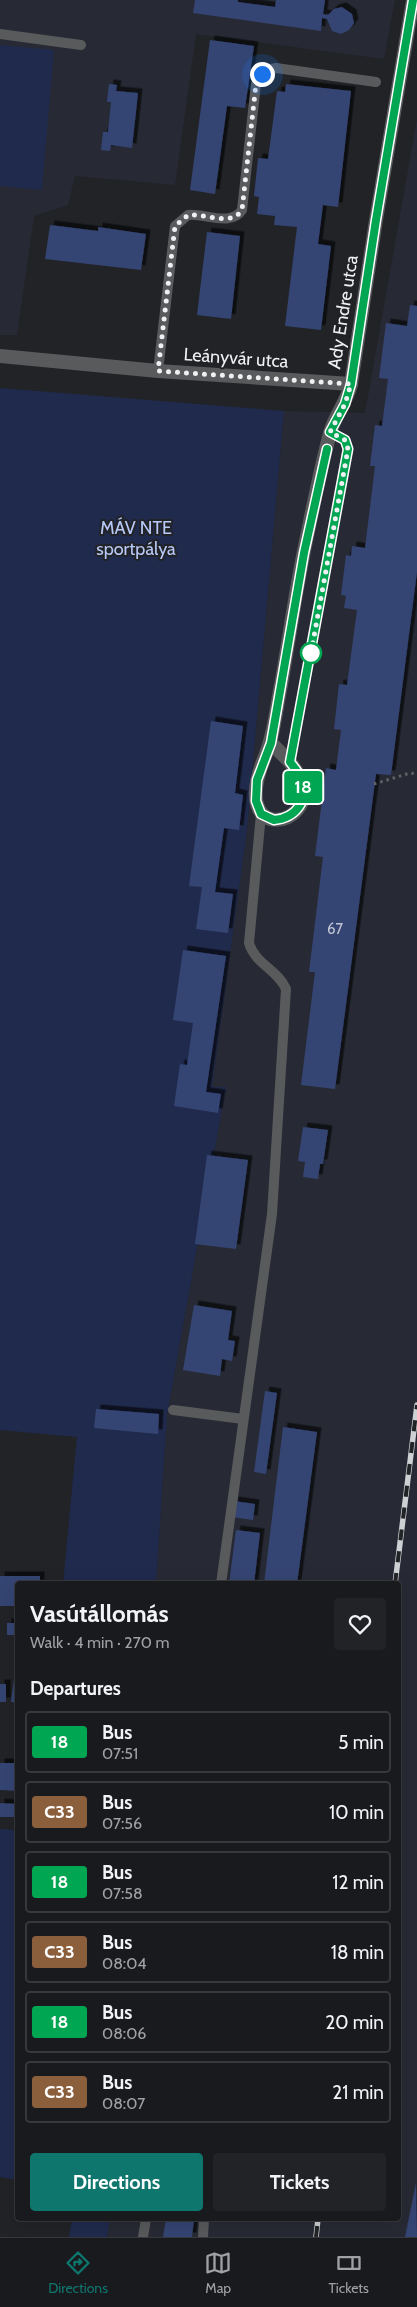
<!DOCTYPE html>
<html lang="en">
<head>
<meta charset="utf-8">
<style>
	:root { --surface:#191a1d; --page:#222326; --text:#f1f3f6; --muted:#9fa1a4; --line:#37383b; --accent:#0f766e }
	body { margin:0; font-family:Cabin,sans-serif; background:var(--page); color:var(--text); height:100vh; display:flex; flex-direction:column; font-size:19px; white-space:nowrap }
	* { box-sizing:border-box; margin:0 }
	p { font-size:16px; color:var(--muted) }
	.icon { flex:none; width:28px; height:28px; fill:none; stroke:currentColor; stroke-width:2; stroke-linecap:round; stroke-linejoin:round }
	.map { position:relative; flex:1; overflow:hidden }
	.details { position:absolute; left:15px; top:1581px; width:386px; height:640px; display:flex; flex-direction:column; background:var(--surface); border-radius:5px; box-shadow:0 5px 20px #0002,0 0 0 1px var(--line) }
	.details>* { flex:none }
	.badge { padding:0 10px; border-radius:4px; font-size:18px; line-height:32px }
	.you { position:absolute; width:25px; height:25px; margin:-12px; border:4px solid #fff; border-radius:50%; background:#1a73e8; box-shadow:0 0 0 8px #1a73e833 }
	.map>.badge { position:absolute; translate:-50% -50%; box-shadow:0 0 0 2px #fff }
	h2 { padding:0 15px; font-size:19px; line-height:45px }
	.round { display:grid; place-items:center; flex:none; width:52px; height:52px; border-radius:5px; background:var(--page) }
	.summary { display:flex; align-items:center; justify-content:space-between; height:85px; padding:0 15px }
	h1 { font-size:24px; font-weight:700; line-height:38px }
	.cta { display:flex; gap:10px; margin-top:auto; padding:10px 15px }
	.cta a { flex:1; height:58px; border-radius:5px; background:var(--accent); color:#fff; font-size:20px; font-weight:700; line-height:58px; text-align:center }
	.cta a+a { background:var(--page); color:var(--text) }
	ul { padding:0; list-style:none }
	li { display:flex; align-items:center; gap:15px; height:62px; margin:0 10px 8px; padding:0 5px; border:2px solid var(--line); border-radius:5px }
	li div { flex:1 }
	li b { display:block; font-size:19px }
	li em { font-style:normal }
	li .badge { min-width:55px; font-weight:700; text-align:center }
	.dock { display:flex; justify-content:space-around; align-items:center; height:70px; border-top:1px solid var(--line); background:var(--surface); font-size:14px; color:var(--muted) }
	.dock a { display:grid; justify-items:center; gap:2px }
	.dock .active { color:var(--accent) }
	.map>svg:first-child { display:block }
</style>
</head>
<body>
<div class="map">
<svg width="417" height="2237" viewBox="0 0 417 2237">
	<defs>
		<filter id="shadow"><feDropShadow dx="4.5" dy="-4.5" stdDeviation="0" flood-color="#0009"/></filter>
	</defs>
	<rect width="100%" height="100%" fill="#212327"/>
	<g fill="#272a34">
		<path d="M0 0H395L384 59 196 34 175 185 75 176 68 205 34 216 17 335H0Z"/>
		<path d="M417 119V2237H107L110 2219H399V1584H156L167 1415 226 1087H212L247 830 284 411 365 413Z"/>
	</g>
	<g fill="#202a4d">
		<path d="M0 45 54 50 42 190 0 186Z"/>
		<path d="M0 388 284 411 247 830 212 1087H226L167 1415 156 1584H63L77 1437 0 1430Z"/>
		<path d="M0 1829 17 1830V2180L0 2177Z"/>
		<path d="M72 2219H110L107 2237H69Z"/>
	</g>
	<g fill="#354473" filter="url(#shadow)">
		<path d="M195 0H238V2L275 7 276 0H325L323 14 328 15 334 9 342 7 352 14 354 23 349 30 341 34 332 31 327 19 322 18 321 31 193 13Z"/>
		<path d="M210 40 254 46 245 108 227 106 215 194 190 190Z"/>
		<path d="M109 84 117 85 116 91 138 93 132 148 111 145 110 151 101 150 103 132H108L111 102H107Z"/>
		<path d="M286 84 351 91 338 207 323 205 318 244 331 246 321 330 285 326 297 227 274 225 275 216 257 214 259 197 254 196 258 158 268 159 277 91 285 92Z"/>
		<path d="M50 225 98 231V227L146 234 141 270 45 259Z"/>
		<path d="M207 232 240 236 231 319 197 315Z"/>
		<path d="M410 305 417 306V572L391 775 376 774 335 1089 301 1085 315 972H309L323 857 315 856 326 768 336 770 341 730 334 729 339 684 347 685 357 610 344 608 346 596 341 595 346 555 351 556 352 546 365 548 375 466H370L375 425 382 426 388 379 379 378 386 323 407 326Z"/>
		<path d="M211 721 243 726 235 793 243 795 239 830 224 828 215 892 233 894 228 933 196 929 202 887 189 886Z"/>
		<path d="M183 950 226 956 206 1092 221 1094 218 1113 174 1106 180 1064 187 1065 193 1023 173 1020Z"/>
		<path d="M303 1127 328 1130 323 1164H320L318 1179 303 1177 305 1162 298 1161Z"/>
		<path d="M207 1155 248 1160 236 1249 195 1244Z"/>
		<path d="M194 1305 232 1311 228 1340 235 1341 232 1361 222 1359 220 1376 183 1370Z"/>
		<path d="M265 1391 277 1393 266 1474 254 1472Z"/>
		<path d="M96 1409 159 1414 158 1434 94 1428Z"/>
		<path d="M283 1427 317 1432 297 1584H264Z"/>
		<path d="M234 1501 255 1504 253 1520 232 1517Z"/>
		<path d="M236 1530 260 1533 254 1584H229Z"/>
		<path d="M0 1576H40V1584H18V1606H0Z"/>
		<rect x="7" y="1623" width="11" height="12"/>
		<path d="M14 1679H18V1703L11 1702Z"/>
		<rect x="0" y="1684" width="6" height="18"/>
		<path d="M0 1763H18V1791L0 1790Z"/>
		<path d="M0 1803 18 1804V1817H0Z"/>
		<path d="M416 2183 417 2237H405Z"/>
		<path d="M166 2219H194L192 2237H163Z"/>
	</g>
	<g fill="none" stroke-linecap="round" stroke-linejoin="round">
		<path stroke="#606265" stroke-width="3" stroke-dasharray="2.5 4" stroke-linecap="butt" d="M374 784 410 773 417 774"/>
		<g stroke="#595a5c" stroke-width="10">
			<path d="M0 34 81 45"/>
			<path d="M158 371 175 226 188 215C204 213 231 227 242 210L256 84C260 75 265 69 276 68L376 82"/>
			<path d="M290 762 348 449 345 440 330 432"/>
			<path d="M173 1410 243 1419"/>
			<path d="M221 1584 272 1214 286 989C278 970 255 964 249 943L261 814"/>
			<path d="M143 2237 146 2219"/>
			<path d="M203 2237 204 2219"/>
		</g>
		<g stroke="#595a5c" stroke-width="14">
			<path d="M0 356 158 371 351 384"/>
			<path d="M271 743 290 762"/>
		</g>
		<path stroke="#595a5c" stroke-width="14" d="M290 762C295 769 301 776 303 785 313 827 230 844 264 759 274 735 276 710 281 685 289 640 295 595 304 551 312 512 320 471 330 433 335 415 347 402 351 384L376 220 413 0"/>
		<g stroke="#cfd0d3" stroke-width="5.5">
			<g id="rail">
				<path d="M395 1584 417 1405"/>
				<path d="M316 2237 318 2219"/>
			</g>
		</g>
		<use href="#rail" stroke="#212327" stroke-width="4" stroke-dasharray="11" stroke-linecap="butt"/>
	</g>
	<g fill="none" stroke-linecap="round" stroke-linejoin="round">
		<g stroke="#fff" stroke-width="11">
			<path id="line" d="M327 449 304 553 271 743 257 780 256 801 261 814 274 820C296 818 310 800 301 778 299 773 294 767 290 762L348 449 345 440 330 432 345 404 351 384 376 220 413 0"/>
		</g>
		<use href="#line" stroke="#00a651" stroke-width="8"/>
		<path stroke="#eff0f3" stroke-width="5" stroke-dasharray="0 9" d="M262 74 256 84 242 210C231 227 205 213 188 215L175 226 158 371 351 384 345 404 330 432 345 440 348 449 311 653"/>
	</g>
	<circle fill="#fff" stroke="#00a651" stroke-width="2.5" cx="311" cy="653" r="10"/>
	<g text-anchor="middle" dominant-baseline="central" stroke-width="4" stroke-linejoin="round" paint-order="stroke">
		<g font-size="15" fill="#c0c5d3">
			<text x="335" y="929">67</text>
		</g>
		<g font-size="18" fill="#eff0f3" stroke="#212327">
			<text transform="translate(343 312) rotate(-81)">Ady Endre utca</text>
			<text transform="translate(236 358) rotate(4)">Leányvár utca</text>
		</g>
		<g font-size="18" fill="#b8c9f7" stroke="#212327">
			<text x="136" y="528">MÁV NTE<tspan x="136" dy="21">sportpálya</tspan></text>
		</g>
	</g>
</svg>
<div class="you" style="left:262px;top:74px"></div>
<b class="badge" style="left:303px;top:787px;background:#00a651;color:#fff">18</b>
<section class="details">
<div class="summary"><div><h1>Vasútállomás</h1><p>Walk · 4 min · 270 m</p></div><a class="round"><svg class="icon" aria-label="heart" viewBox="0 0 24 24"><path d="M12 20l-8-8c-3-5 5-10 8-4 3-6 11-1 8 4z"/></svg></a></div>
<h2>Departures</h2>
<ul>
<li><span class="badge" style="background:#00a651;color:#fff">18</span><div><b>Bus</b><p>07:51</p></div><em>5 min</em></li>
<li><span class="badge" style="background:#8b5e3c;color:#fff">C33</span><div><b>Bus</b><p>07:56</p></div><em>10 min</em></li>
<li><span class="badge" style="background:#00a651;color:#fff">18</span><div><b>Bus</b><p>07:58</p></div><em>12 min</em></li>
<li><span class="badge" style="background:#8b5e3c;color:#fff">C33</span><div><b>Bus</b><p>08:04</p></div><em>18 min</em></li>
<li><span class="badge" style="background:#00a651;color:#fff">18</span><div><b>Bus</b><p>08:06</p></div><em>20 min</em></li>
<li><span class="badge" style="background:#8b5e3c;color:#fff">C33</span><div><b>Bus</b><p>08:07</p></div><em>21 min</em></li>
</ul>
<div class="cta"><a>Directions</a><a>Tickets</a></div>
</section>
</div>
<nav class="dock">
<a class="active"><svg class="icon" aria-label="directions" viewBox="0 0 24 24"><path d="M12 3l9 9-9 9-9-9zM9 14v-3h6M13 9l2 2-2 2"/></svg>Directions</a>
<a><svg class="icon" aria-label="map" viewBox="0 0 24 24"><path d="M3 6l6-2 6 2 6-2v14l-6 2-6-2-6 2zM9 4v14M15 6v14"/></svg>Map</a>
<a><svg class="icon" aria-label="tickets" viewBox="0 0 24 24"><path d="M3 7h18v10H3zM15 7v10"/></svg>Tickets</a>
</nav>
</body>
</html>
